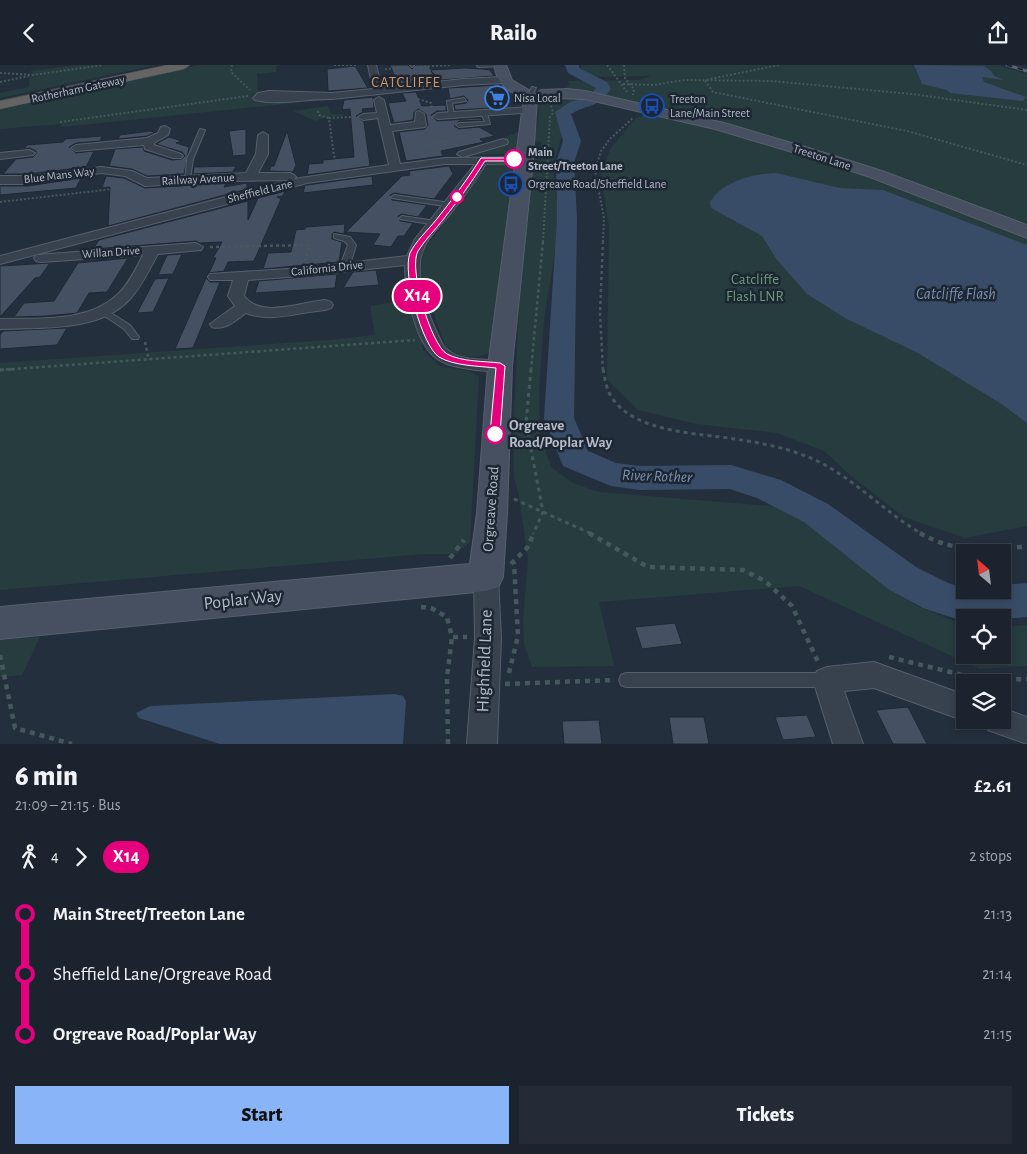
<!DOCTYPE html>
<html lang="en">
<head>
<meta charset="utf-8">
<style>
	:root { --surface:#1b232e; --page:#242b36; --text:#f1f3f6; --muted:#a0a4aa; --line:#39404a; --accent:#8ab4f8 }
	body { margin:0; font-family:"Alegreya Sans",sans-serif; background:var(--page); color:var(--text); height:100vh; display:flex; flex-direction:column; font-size:19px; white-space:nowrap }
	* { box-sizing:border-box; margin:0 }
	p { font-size:16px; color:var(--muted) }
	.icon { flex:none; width:28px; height:28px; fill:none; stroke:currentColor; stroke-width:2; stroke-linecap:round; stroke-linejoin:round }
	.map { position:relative; height:679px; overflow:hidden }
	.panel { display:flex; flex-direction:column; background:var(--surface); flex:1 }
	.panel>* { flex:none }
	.badge { padding:0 10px; border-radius:16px; font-size:18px; line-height:32px }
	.needle { width:32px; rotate:332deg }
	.fabs { position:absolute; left:956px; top:479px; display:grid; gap:10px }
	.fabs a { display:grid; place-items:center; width:55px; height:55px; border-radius:0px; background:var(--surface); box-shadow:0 2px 8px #0003,0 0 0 1px var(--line); font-size:25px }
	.map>.badge { position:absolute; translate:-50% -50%; box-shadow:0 0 0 2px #fff }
	.legs { display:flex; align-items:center; gap:8px; height:55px; padding:0 15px; font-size:16px }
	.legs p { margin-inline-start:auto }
	.summary { display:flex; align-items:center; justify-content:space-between; height:85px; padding:0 15px }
	h1 { font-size:28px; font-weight:800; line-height:38px }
	.action { display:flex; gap:10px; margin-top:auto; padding:10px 15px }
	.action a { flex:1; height:58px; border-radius:0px; background:var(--accent); color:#111; font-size:20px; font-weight:800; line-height:58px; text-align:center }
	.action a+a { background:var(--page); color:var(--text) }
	ul { padding:0 15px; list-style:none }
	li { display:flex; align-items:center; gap:18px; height:60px; font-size:19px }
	li i { display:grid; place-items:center; width:8px; height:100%; margin:0 6px; background:currentColor }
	li i::after { content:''; width:12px; height:12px; margin:-6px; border:4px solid; border-radius:50%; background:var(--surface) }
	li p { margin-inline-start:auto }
	li:first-child i { background:linear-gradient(#0000 50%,currentColor 0) }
	li:last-child i { background:linear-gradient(currentColor 50%,#0000 0) }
	header { display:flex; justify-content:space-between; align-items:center; height:65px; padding:0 15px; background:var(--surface); font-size:22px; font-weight:800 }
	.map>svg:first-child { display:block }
</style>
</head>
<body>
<header><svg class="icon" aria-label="back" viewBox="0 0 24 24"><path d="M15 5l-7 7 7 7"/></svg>Railo<svg class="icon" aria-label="share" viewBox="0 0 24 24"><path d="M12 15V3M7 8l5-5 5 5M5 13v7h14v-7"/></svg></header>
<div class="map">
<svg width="1027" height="679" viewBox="0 0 1027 679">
	<rect width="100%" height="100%" fill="#242f3e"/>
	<g fill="#263c3f">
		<path d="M78 0H156L0 33V28L29 22 31 6Z"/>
		<path d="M199 0H277L276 7 257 9 258 28 253 29 251 32 256 35 268 37 372 30 61 62V59L0 64V43Z"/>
		<path d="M580 0H998L1027 9V158L845 95 563 25 570 20 568 16 639 15 651 11 594 12 581 4Z"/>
		<path d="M572 30 591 33 568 40 559 47 562 69 553 103 557 144V174L544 254 539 326 540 369 551 402 573 418 599 427 796 443 876 514 917 541 959 558H965V590H1002L1003 562 1027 560V601L980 604 799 521 599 537 614 601 532 602 524 579 523 555 528 495 519 431 514 412 513 365 522 187 528 156 532 102 535 88 541 87V77L534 76C535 60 541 55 538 38L544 34 560 37V35Z"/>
		<path d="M328 41 331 49H344L343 51 326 52 315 56 293 46Z"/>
		<path d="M650 47 693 56 853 104 1027 170V461L965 473 904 452 851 411 824 386 777 368 697 359 638 345 607 314 609 162 601 109 610 84 637 52H640Z"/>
		<path d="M522 65 519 84 514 89 471 90 500 81H508L505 78 508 76 504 73Z"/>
		<path d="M490 97H511L517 101 493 282 489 288 478 292 464 291 452 286 445 279 427 231 420 205 424 185Z"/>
		<path d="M409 234 420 264 423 285 440 301 469 306 479 312 470 477 456 489H424L0 525V298L329 275 375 270 370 241Z"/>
		<path d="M40 572 22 610 0 612V575Z"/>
	</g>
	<g fill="#394c67">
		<path d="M914 0 984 1 991 6 994 11 1004 15 982 12 984 17 1026 32 1023 36 950 28 947 25 922 19Z"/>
		<path d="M776 108 840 123 883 125 1027 180V358L1000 338 918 288 845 253 807 229 777 195 762 171 711 143 710 137C723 116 752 109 776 108Z"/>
		<path d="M395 629 403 631 406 636 403 679H220L139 653 136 648 150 641Z"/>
	</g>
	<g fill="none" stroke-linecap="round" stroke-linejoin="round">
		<path fill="#394c67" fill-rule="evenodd" d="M565 0H579V3L607 17 611 24C597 44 590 38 571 49L581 76 574 98 577 154 574 353 588 386 616 398 640 401 731 400 781 415 828 439 916 502 948 518 965 523V525H1002V520L1027 518V552L1002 554 965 552V557L923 543 888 524 804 457 757 433 730 424 640 425 611 421 563 401 544 353 557 154 556 98 563 76 555 47 570 37 589 32 596 23 568 8Z"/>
	</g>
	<g fill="#455162" stroke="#1f2835">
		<path d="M390 0H408L412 4 416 0H428L431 5 464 3 483 4 490 5 494 11 441 15 431 6 435 13 412 15V18L398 19Z"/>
		<path d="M355 1 368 23 328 26 327 4Z"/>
		<path d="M500 20 508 31 504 32 509 42 455 45 454 40 466 38 468 35 464 31 450 34 448 23Z"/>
		<path d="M416 27 422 41 446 40V46H437L431 50 437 56 481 53 482 55 459 56 454 61 459 64 479 62 495 71 480 74 484 77 441 86 443 91 406 96 399 67 425 64 428 60 426 49 418 44 414 47 413 55 394 58 388 38 406 36 402 28Z"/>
		<path d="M373 32 374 43 362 44 363 47 356 51 364 57 370 101 307 110 309 99 323 98V95L354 92 350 44 342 45 344 35Z"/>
		<path d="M246 64V90L233 91 229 66Z"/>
		<path d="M150 66 155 67 147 71 118 74 120 70Z"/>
		<path d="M287 66 296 100 293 107 269 106 271 101H274Z"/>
		<path d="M102 71 100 76 76 78 69 82 76 88 94 86 86 102 28 109H3L16 94 33 92 36 89V86L30 83 24 84 27 80 63 77 65 74Z"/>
		<path d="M169 72 182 76 176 78 189 82 184 109 147 111 132 104 109 101 115 84 143 82 144 86 172 95 182 94 185 91 182 87 156 79Z"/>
		<path d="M236 101 233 107 193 109 194 102Z"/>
		<path d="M449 101 453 109 434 134 394 128 390 130 392 135 427 140 418 152 402 149 398 151 400 156 413 158 404 171H398L391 182 373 180 380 169 346 167 402 111 410 110 409 106Z"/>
		<path d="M106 111 124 113 145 123 226 118 224 122 247 118V124L108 161 110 122 102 123Z"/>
		<path d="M372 111 373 120 303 128 305 120H307Z"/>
		<path d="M81 113 76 123 0 130V121H28Z"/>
		<path d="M285 126 283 131 277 132 281 134 254 196 228 197 224 206 209 208 216 193H213L222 177 200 178 196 176 93 184 99 175 248 136V155L258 133Z"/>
		<path d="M345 159 344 169 334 167 332 169V174L342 177 339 197 263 204 268 188 291 187 296 165 305 164 306 162Z"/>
		<path d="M182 189 173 209 158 210 167 190Z"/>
		<path d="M128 193 107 227 89 228 77 248 46 251 14 252 24 238 54 236 78 198Z"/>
		<path d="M50 198 40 212 35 213 0 252V201Z"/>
		<path d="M376 205 379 220 343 223 353 207Z"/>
		<path d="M337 209 335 223 255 228 259 216Z"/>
		<path d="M169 213 153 247 137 248 155 214Z"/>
		<path d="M206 213 210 217H220L193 283 175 284Z"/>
		<path d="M67 263 57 280 0 284V270L3 266Z"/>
		<path d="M675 558 682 579 642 584 635 562Z"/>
		<path d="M908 642 927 679H893L876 645Z"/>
		<path d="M807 650 816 672 783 675 775 652Z"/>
		<path d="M669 652H704L709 679H673Z"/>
		<path d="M599 655 602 679H564L562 656Z"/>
	</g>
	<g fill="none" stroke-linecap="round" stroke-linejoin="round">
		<g stroke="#565f6c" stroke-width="2">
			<g id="service">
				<path d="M410 0H414V1L412 2Z"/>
				<path d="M478 0H501L502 1 479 2 477 1Z"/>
				<path d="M532 22 536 23 533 28H529Z"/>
				<path d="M464 33 466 36 452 38 454 50 449 51 447 36Z"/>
				<path d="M484 46 487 48 490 59 459 62 456 60 459 58 485 57 481 48Z"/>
				<path d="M200 64 205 65 193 94 190 114 185 115 187 94Z"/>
				<path d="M394 130 451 138 454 140 451 142 392 133 391 132Z"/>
				<path d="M402 151 436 156 440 158 436 160 400 154 399 153Z"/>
				<path d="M334 169 350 172 356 180 349 203H346L342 201V196L348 180 344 176 334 173Z"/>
				<path d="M103 243 130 260 139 272 138 274H132L124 264 100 248 99 246Z"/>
				<path d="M626 608H825L830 610 832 615 830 620 825 622H626L621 620 619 615 621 610Z"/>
			</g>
		</g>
		<g stroke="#565f6c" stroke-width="2">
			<g id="minor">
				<path d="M368 0H376L382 23 463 14 503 12 507 15 503 18 463 20 332 34C306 33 280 41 255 35L253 33 258 28 269 26 332 28 373 24Z"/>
				<path d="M379 32 384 35 390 60 415 57 416 47 419 46 424 49 426 60 425 62 392 66 400 99 445 93 525 92 531 95 525 98 486 99C475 116 463 133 450 149 441 160 428 171 423 185 412 210 431 258 443 280 458 299 485 292 506 297L509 301 506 305C496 307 486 306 476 305 463 303 446 301 436 293 415 277 405 225 405 200L303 211 248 215 244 231C262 254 300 237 325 235L331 237 333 240 331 243 325 245C299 247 271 258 246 248 236 255 225 266 212 262L210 259 235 241 228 231 233 215H210L208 212 210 209 303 203 407 191 415 174 475 99H445L307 118 0 199V191L291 115 231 116 145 121 125 111 101 108 28 119H0V111H28L101 102 132 106 147 113 246 108 256 89 258 70 263 67 268 70V89L258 108H290L294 110 296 112 294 114 389 100 378 53 363 55 358 52 363 49 377 48 374 35Z"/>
				<path d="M531 42 534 43V47L438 54 433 51 438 48Z"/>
				<path d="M165 61 170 64 168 70 154 78V80L181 89 183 91 181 93H173L145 84 144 80 76 86 71 83 76 80 147 73 158 68 161 62Z"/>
				<path d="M503 74 507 75 508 77 507 79 463 92 457 89 459 87Z"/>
				<path d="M29 85 35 88 33 90 0 94V88Z"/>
				<path d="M196 178 203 182 201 185 158 189C149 204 142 222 129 235 99 267 41 262 0 264V254C38 253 88 258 118 229 129 219 136 203 143 190L41 197 36 196 34 193 36 190Z"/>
				<path d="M486 502 494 505 498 512 501 573 497 679H467L475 573 474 512 478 505Z"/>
				<path d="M874 597 965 630V655H969L965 656 874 623 844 626 863 679H833L813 615 817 606 827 602Z"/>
				<path d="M1002 643 1027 652V679L988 665 984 655H1002Z"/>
			</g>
		</g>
		<g stroke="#565f6c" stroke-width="2">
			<g id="secondary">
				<path d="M494 0H506L512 15 529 25 530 29 537 33 533 95 512 301 507 448 503 512 498 522 486 526 0 574V542L470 499 477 448 488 301 524 32C507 28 497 17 494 0Z"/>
				<path d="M568 24 585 26 724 58 812 84 882 106 1027 160V173L870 112 802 90 715 64 585 34C574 33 540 34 535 29L541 25Z"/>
			</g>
		</g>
		<g stroke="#434c59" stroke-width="1">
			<path id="trunk" d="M167 0H190L184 4 0 44V36Z"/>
		</g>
		<g stroke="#44595c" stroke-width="2" stroke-dasharray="2 2" stroke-linecap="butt">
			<path d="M232 0 231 7 250 25"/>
			<path d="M334 0H357"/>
			<path d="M607 0 627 27"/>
			<path d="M624 0 625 13 634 24 633 30"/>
			<path d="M779 0 705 15 713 27 907 66 1027 100"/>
			<path d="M420 2 450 0"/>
			<path d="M385 4 404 3"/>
			<path d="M0 8 33 10 103 0"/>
			<path d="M0 17 29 11"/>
			<path d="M623 19 654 20 684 15 771 16 912 29 1027 45"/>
			<path d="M418 34 431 38 432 43"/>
			<path d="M318 46 319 50 329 53"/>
			<path d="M60 57 248 31"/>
			<path d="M420 88 423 82 462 71"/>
			<path d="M338 100 334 91 329 53 353 52"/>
			<path d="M0 137 130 122"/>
			<path d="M543 177 550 52 553 48 551 40"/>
			<path d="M603 177 604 153 595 106 601 86 610 74 633 53"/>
		</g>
		<g stroke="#44595c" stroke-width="2.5" stroke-dasharray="3 3" stroke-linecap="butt">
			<path d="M603 176 600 248 603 305"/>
			<path d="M210 182 309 180 305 196"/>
			<path d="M145 277 149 295"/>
			<path d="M0 305 415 275"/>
			<path d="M531 305 543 176"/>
		</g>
		<g stroke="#44595c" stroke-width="3" stroke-dasharray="4 4" stroke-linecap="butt">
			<path d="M531 304 526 358 543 447 533 469"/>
			<path d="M603 304C605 314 606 324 612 333 636 368 698 368 735 374 761 378 788 383 813 394 853 412 884 447 922 469"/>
			<path d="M0 305 16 304"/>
			<path d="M514 434 592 469"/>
		</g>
		<g stroke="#44595c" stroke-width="4.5" stroke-dasharray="5 5" stroke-linecap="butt">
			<path d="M589 468 648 502 743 505 765 516 792 541 819 599"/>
			<path d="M920 468C954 488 989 486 1027 481"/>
			<path d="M450 493 464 475"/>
			<path d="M511 499 527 483 534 468"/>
			<path d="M421 542 431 543 447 552 452 572H467"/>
			<path d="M0 590 15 663 72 679"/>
			<path d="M889 592 983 615 1027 614"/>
			<path d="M509 608 518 571 514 498"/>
			<path d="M505 619 614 615"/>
			<path d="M448 679 447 612 452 572"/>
		</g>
		<use href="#service" fill="#38414e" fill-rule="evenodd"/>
		<use href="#minor" fill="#38414e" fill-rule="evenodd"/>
		<use href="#secondary" fill="#465061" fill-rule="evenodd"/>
		<use href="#trunk" fill="#656462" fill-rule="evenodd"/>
		<g stroke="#5a6575" stroke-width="3">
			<path id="rail" d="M1007 0 1027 6"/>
		</g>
		<use href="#rail" stroke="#1d2633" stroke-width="2" stroke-dasharray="5.5" stroke-linecap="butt"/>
	</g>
	<path fill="#e6007e" stroke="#fff" d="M481 93H514L517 94 514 96H485C472 117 458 136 442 156 435 165 425 175 418 186 408 203 431 280 447 289 462 297 484 296 500 298L505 301 500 369 495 372 490 369 496 303C479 301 454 301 439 292 422 281 402 208 410 188 415 177 428 165 436 155 452 135 467 115 481 93Z"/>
	<defs>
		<g id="supermarket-ring" transform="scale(1.25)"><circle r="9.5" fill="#1d2633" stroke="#3f7fe0" stroke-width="1.5"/><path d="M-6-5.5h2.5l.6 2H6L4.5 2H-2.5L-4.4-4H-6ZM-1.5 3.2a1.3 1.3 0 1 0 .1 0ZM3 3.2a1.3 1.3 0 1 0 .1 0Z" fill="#3f7fe0"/></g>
		<g id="bus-ring" transform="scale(1.25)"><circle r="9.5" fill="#1d2633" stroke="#1a4fb4" stroke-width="1.5"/><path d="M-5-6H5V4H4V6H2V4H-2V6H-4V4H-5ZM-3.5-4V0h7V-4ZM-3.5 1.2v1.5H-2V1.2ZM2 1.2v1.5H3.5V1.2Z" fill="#1a4fb4"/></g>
	</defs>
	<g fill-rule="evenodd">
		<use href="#supermarket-ring" x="497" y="33"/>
		<use href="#bus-ring" x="652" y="41"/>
		<use href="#bus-ring" x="511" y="119"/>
	</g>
	<g fill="#fff" stroke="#e6007e" stroke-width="2.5">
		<circle cx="514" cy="94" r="9"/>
		<circle cx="457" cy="132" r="6"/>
		<circle cx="495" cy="369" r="9"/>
	</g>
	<g text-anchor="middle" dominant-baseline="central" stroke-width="5" stroke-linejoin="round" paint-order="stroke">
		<g font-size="12" fill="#b4bcc9" stroke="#1d2633">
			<text transform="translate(78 24) rotate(-12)">Rotherham Gateway</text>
			<text transform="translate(822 92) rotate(18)">Treeton Lane</text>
			<text transform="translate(59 110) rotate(-7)">Blue Mans Way</text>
			<text transform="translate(198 114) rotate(-3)">Railway Avenue</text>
			<text transform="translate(260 126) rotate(-14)">Sheffield Lane</text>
			<text transform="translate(111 187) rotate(-4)">Willan Drive</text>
			<text transform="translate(327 203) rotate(-6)">California Drive</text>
		</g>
		<g font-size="12" fill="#b4bcc9" stroke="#1d2633" text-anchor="start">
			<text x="514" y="33">Nisa Local</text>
			<text x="670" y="34">Treeton<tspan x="670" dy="14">Lane/Main Street</tspan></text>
			<text x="528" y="119">Orgreave Road/Sheffield Lane</text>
		</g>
		<g font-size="12" font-weight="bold" fill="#b4bcc9" stroke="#1d2633" text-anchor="start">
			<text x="528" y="87">Main<tspan x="528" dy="14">Street/Treeton Lane</tspan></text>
		</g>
		<g font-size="15" letter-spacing="1" fill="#d59563" stroke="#1d2633">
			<text x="406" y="17">CATCLIFFE</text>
		</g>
		<g font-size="15" fill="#6b9a76" stroke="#1d2633">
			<text x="755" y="214">Catcliffe<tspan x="755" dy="17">Flash LNR</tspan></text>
		</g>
		<g font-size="15" font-weight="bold" fill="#b4bcc9" stroke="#1d2633" text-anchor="start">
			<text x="509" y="360">Orgreave<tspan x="509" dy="17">Road/Poplar Way</tspan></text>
		</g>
		<g font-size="15" fill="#b4bcc9" stroke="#1d2633">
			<text transform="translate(491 444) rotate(-86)">Orgreave Road</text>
		</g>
		<g font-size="16" font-style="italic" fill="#7c92b1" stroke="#1d2633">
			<text x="956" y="229">Catcliffe Flash</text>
			<text transform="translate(657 411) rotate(2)">River Rother</text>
		</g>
		<g font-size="18" fill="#b4bcc9" stroke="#1d2633">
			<text transform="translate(243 535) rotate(-6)">Poplar Way</text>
			<text transform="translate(485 596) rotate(-88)">Highfield Lane</text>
		</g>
	</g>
</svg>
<div class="fabs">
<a><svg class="needle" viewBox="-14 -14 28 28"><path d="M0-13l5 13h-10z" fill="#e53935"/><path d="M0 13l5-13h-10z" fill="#a0a4aa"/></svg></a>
<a><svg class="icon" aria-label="locate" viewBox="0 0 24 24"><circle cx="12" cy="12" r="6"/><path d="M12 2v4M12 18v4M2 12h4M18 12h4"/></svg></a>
<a><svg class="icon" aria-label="layers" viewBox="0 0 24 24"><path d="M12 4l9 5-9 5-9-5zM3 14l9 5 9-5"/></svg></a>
</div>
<b class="badge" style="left:417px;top:231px;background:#e6007e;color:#fff">X14</b>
</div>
<section class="panel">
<div class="summary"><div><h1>6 min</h1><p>21:09 – 21:15 · Bus</p></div><b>£2.61</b></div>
<div class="legs"><svg class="icon" aria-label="walk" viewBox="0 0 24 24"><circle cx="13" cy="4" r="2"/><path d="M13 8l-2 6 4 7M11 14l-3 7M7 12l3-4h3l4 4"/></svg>4<svg class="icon" aria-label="forward" viewBox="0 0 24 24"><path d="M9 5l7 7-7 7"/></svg><b class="badge" style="background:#e6007e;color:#fff">X14</b><p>2 stops</p></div>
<ul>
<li><i style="color:#e6007e"></i><b>Main Street/Treeton Lane</b><p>21:13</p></li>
<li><i style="color:#e6007e"></i><span>Sheffield Lane/Orgreave Road</span><p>21:14</p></li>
<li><i style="color:#e6007e"></i><b>Orgreave Road/Poplar Way</b><p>21:15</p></li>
</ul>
<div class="action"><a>Start</a><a>Tickets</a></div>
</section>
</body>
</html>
